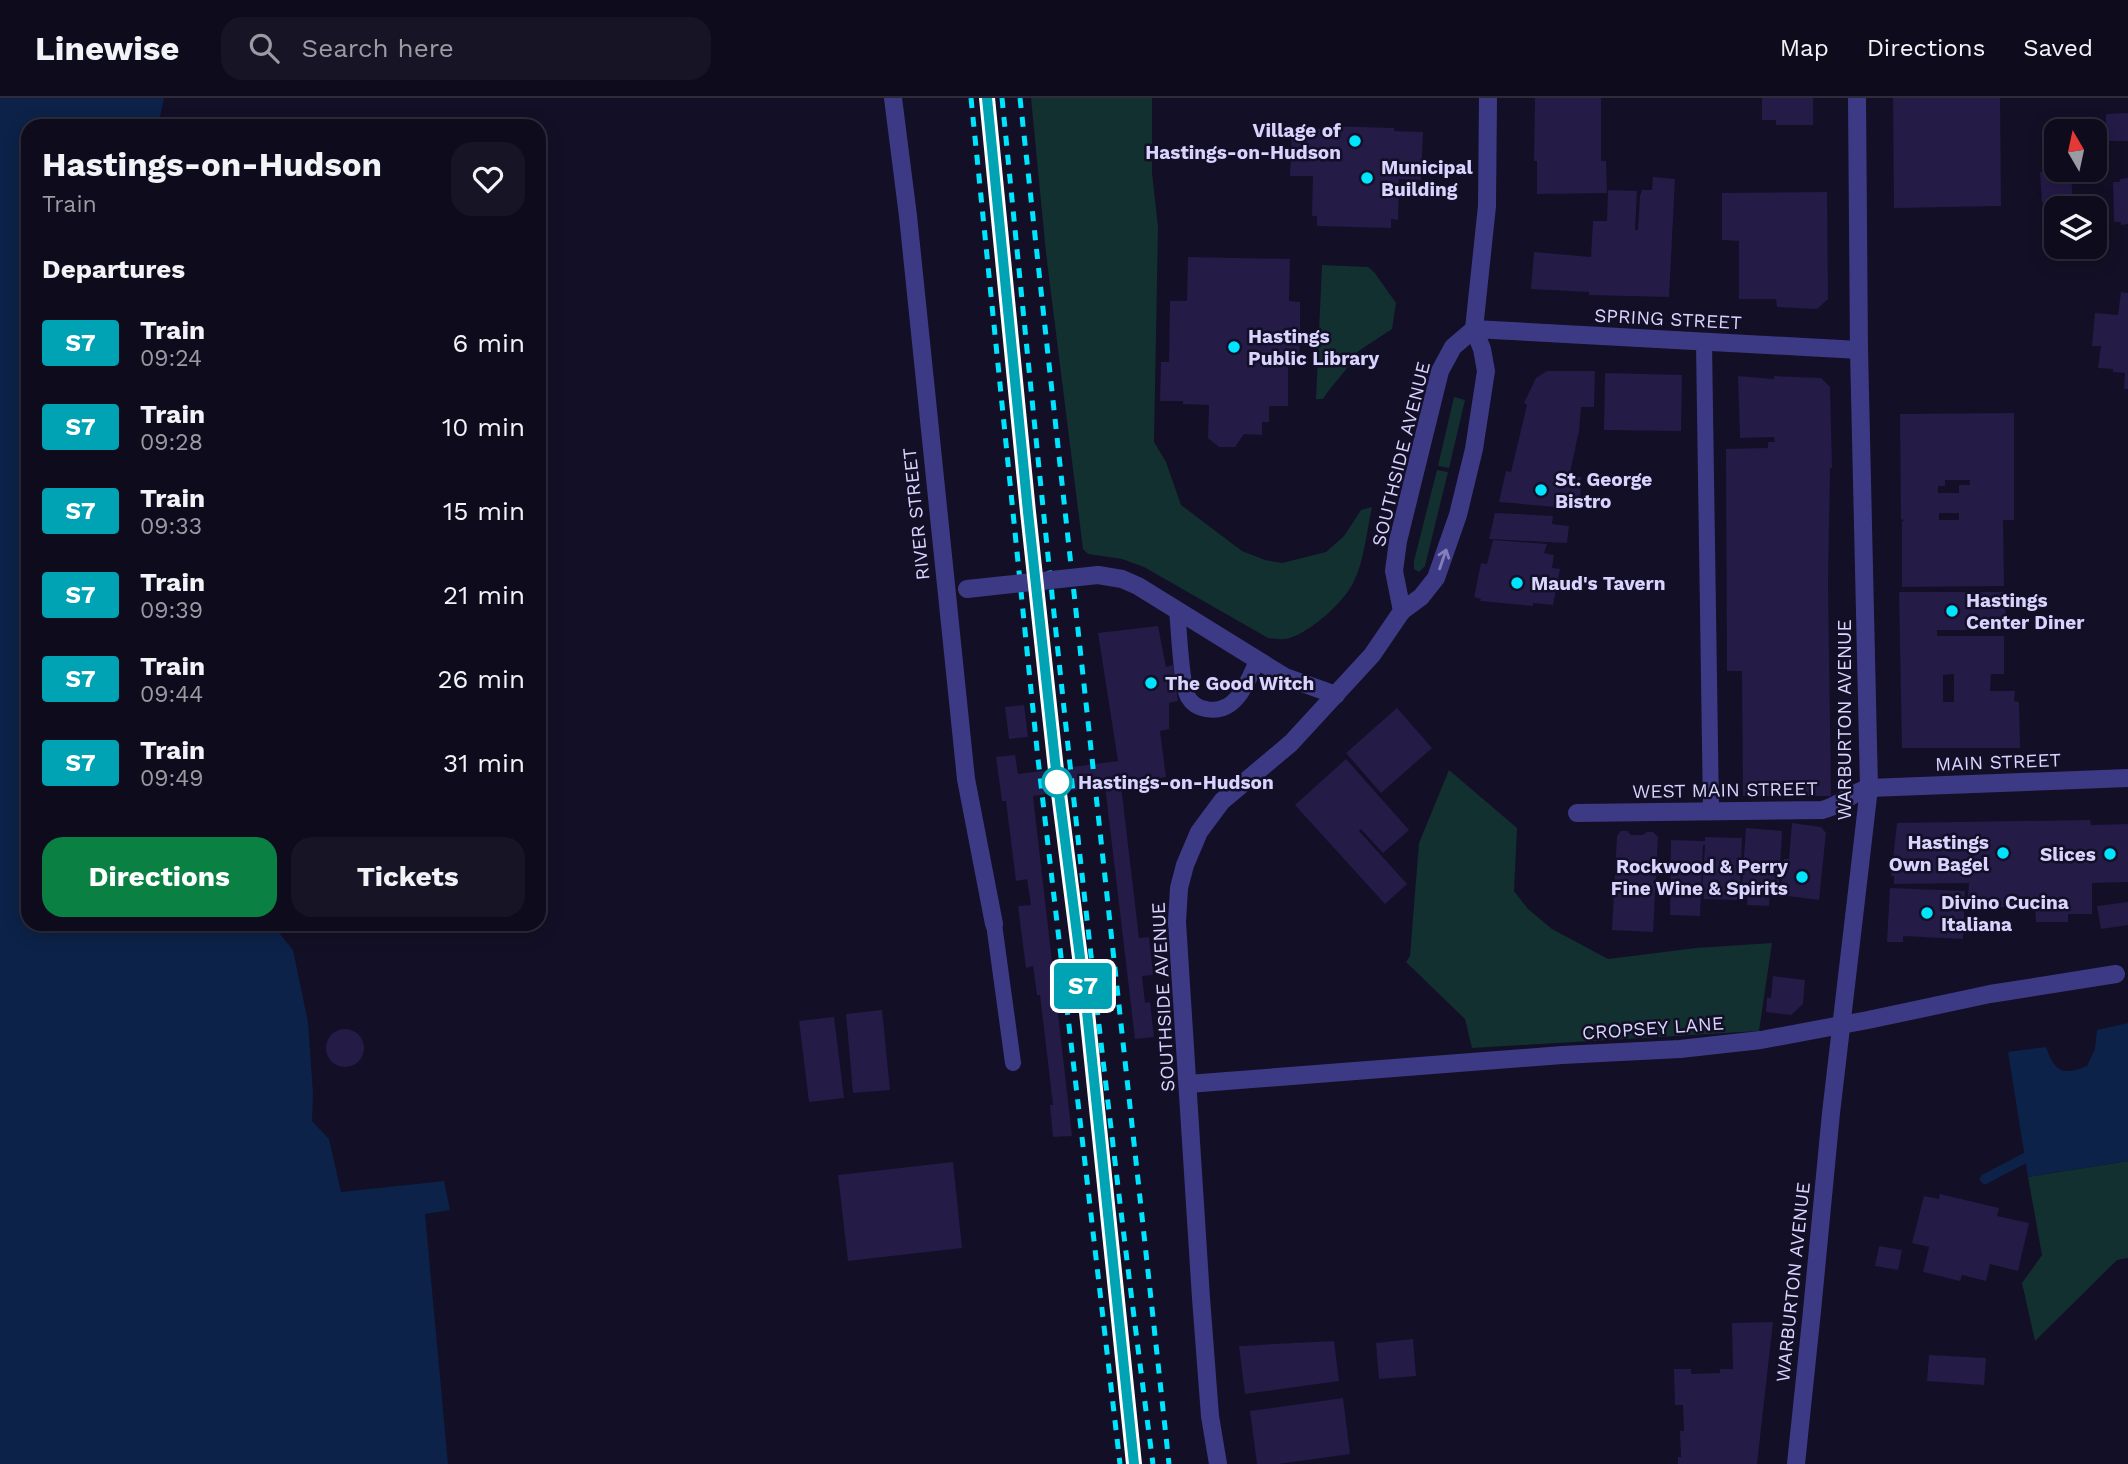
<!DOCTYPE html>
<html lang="en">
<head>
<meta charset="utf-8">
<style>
	:root { --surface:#0e0b1c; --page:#171425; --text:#f1f3f6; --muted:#9b9ba3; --line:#2e2b3b; --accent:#0b8043 }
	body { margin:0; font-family:"Work Sans",sans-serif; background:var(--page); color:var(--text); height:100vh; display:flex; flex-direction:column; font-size:26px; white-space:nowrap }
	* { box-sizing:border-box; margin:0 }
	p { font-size:23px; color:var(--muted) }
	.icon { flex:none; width:38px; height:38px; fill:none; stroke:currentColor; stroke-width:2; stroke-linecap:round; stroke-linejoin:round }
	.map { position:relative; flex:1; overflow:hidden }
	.sheet { position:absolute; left:21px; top:21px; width:525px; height:812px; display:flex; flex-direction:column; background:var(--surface); border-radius:21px; box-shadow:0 4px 18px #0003,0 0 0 2px var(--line) }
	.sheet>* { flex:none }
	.badge { padding:0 14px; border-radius:5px; font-size:24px; line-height:46px }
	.needle { width:46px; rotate:351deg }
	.tools { position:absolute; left:2044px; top:21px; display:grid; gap:14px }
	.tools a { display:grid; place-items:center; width:63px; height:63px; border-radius:14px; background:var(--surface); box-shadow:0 4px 18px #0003,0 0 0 2px var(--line); font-size:35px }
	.map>.badge { position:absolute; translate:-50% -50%; box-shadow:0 0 0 4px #fff }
	h2 { padding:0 21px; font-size:26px; line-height:63px }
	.round { display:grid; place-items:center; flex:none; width:74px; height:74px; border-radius:21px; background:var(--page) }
	.headline { display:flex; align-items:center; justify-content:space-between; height:119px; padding:0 21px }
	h1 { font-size:33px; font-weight:700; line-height:52px }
	.action { display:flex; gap:14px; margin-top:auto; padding:14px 21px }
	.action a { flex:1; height:80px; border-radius:21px; background:var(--accent); color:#fff; font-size:28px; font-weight:700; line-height:80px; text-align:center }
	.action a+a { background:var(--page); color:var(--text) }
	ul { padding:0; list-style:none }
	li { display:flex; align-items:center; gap:21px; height:84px; padding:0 21px }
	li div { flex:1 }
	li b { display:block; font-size:26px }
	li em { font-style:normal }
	li .badge { min-width:77px; font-weight:700; text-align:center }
	header { display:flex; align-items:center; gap:42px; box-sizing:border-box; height:98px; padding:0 35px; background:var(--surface); border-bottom:2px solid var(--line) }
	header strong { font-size:33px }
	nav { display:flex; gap:38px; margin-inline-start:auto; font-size:24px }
	.search { width:490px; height:63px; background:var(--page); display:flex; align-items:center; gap:18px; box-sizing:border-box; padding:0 24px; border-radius:21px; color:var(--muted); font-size:26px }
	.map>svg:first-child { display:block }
</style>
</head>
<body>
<header>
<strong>Linewise</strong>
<div class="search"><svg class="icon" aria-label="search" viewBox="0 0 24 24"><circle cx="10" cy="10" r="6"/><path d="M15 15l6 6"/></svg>Search here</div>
<nav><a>Map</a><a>Directions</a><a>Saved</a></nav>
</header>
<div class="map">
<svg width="2128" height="1366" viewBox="0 0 2128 1366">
	<rect width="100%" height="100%" fill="#130f26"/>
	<g fill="#12302f">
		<path d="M1031 0H1152V75L1158 129 1154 344 1166 364 1181 407 1242 453 1265 462 1282 465 1326 454 1344 438 1361 412 1372 409C1367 432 1364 463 1354 483 1344 505 1312 532 1290 540 1283 542 1275 541 1268 540L1144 469 1122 461 1088 456 1083 451 1046 155Z"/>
		<path d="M1322 167 1368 169 1374 174 1396 205 1392 231 1357 254C1350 271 1333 284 1323 301H1316Z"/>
		<path d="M1454 299 1465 302 1449 370 1438 368Z"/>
		<path d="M1437 372 1448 374 1425 468 1419 474 1414 471V463Z"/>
		<path d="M1449 672 1517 730 1514 793 1528 811 1552 831 1608 861 1696 850 1772 845 1759 933 1472 950 1465 921 1406 864 1410 858 1419 745Z"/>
		<path d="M2128 1063V1160L2117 1162 2035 1243 2022 1185 2042 1157 2028 1079Z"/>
	</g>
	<g fill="#0c2248">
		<path d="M0 0H164L158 28H28V826H278L280 836 293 852 308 924 313 995 312 1023 329 1041 341 1094 444 1083 450 1112 425 1116 448 1366H0Z"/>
		<path d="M2128 925V1063L2028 1079 2008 954 2046 949C2055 974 2062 978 2087 968L2095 951 2097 932Z"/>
	</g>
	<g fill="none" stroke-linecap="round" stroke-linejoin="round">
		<path stroke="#0c2248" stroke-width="10" d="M1985 1081 2025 1060 2037 1059"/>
	</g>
	<g fill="#241b47" fill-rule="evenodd">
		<path d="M1535 0H1601V63H1606L1607 95 1537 96V63H1534Z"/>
		<path d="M1762 0H1813V27H1776V22H1762Z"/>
		<path d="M1893 0H2000L2001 108 1894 110Z"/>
		<path d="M2128 15V43H2102L2101 27H2106V16Z"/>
		<path d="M1325 28 1394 30V33L1423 34 1421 82 1399 81 1398 122 1391 121V130L1317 128V118H1312L1313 78H1290L1292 30 1325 31Z"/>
		<path d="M2071 72 2073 110H2056V122L2046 123 2045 104 2042 105 2040 74Z"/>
		<path d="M1653 79 1675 81 1669 199 1589 197V194L1531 191 1534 154 1591 159 1593 123H1607L1608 92 1637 93 1635 132H1638L1640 98 1642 92H1652Z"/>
		<path d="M2128 80V126L2121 127V124H2114L2113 84H2120V81Z"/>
		<path d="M1827 94 1828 201 1817 211 1777 209 1776 201H1739V143L1722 142V95Z"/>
		<path d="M1188 159 1290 161 1289 203 1300 204V234L1299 265H1288V308H1269V324H1262V337L1244 336 1235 349H1219L1208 340 1209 307 1183 306V303H1160L1161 264H1169L1170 203H1187Z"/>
		<path d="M2121 194 2128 195V291H2124L2125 275 2113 274V271L2098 270 2101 248H2092L2095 215 2118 217Z"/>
		<path d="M1547 273H1595L1594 309H1581L1579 333 1569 379H1581L1580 411 1499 404 1506 373 1511 374 1527 307 1524 305 1536 280Z"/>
		<path d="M1605 275 1682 277 1681 333 1604 332Z"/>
		<path d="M1738 278 1774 281V278L1821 280 1830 289 1832 370H1830L1828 485 1831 698H1743L1742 573H1727L1726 351 1768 350V344H1775L1774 339 1740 340Z"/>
		<path d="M2014 315V422H2003L2004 488 1902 489V424L1904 422 1901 421 1900 316ZM1945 382H1970V387H1959V395H1938V388H1945ZM1939 415H1959V422H1939Z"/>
		<path d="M1495 415 1553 418 1552 426 1569 428 1567 445 1489 441Z"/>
		<path d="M1493 442 1547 446 1544 455 1554 457 1552 470 1560 471 1553 507 1533 505V508L1480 503 1481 501 1474 499 1481 465 1487 466Z"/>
		<path d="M1899 494H2005L2006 532H1937V538H2004V576H1991L1990 593H2015L2014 603 2019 604 2020 650H1902ZM1954 576V604H1943V577Z"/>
		<path d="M1158 528 1166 569 1173 567 1178 603 1169 605V631L1160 633 1166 679 1121 687 1139 840 1149 839 1153 877 1142 878 1145 905 1150 904 1154 939 1135 941 1105 688 1033 698 1072 1038 1053 1039 1050 1007H1053L1040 897H1037L1033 868 1026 870 1018 808 1031 807 1027 781 1016 783 1006 703H1002L996 659 1015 657 1018 676 1118 663 1098 535Z"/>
		<path d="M1024 607 1028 639 1009 641 1005 609Z"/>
		<path d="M1397 610 1432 650 1381 695 1346 655Z"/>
		<path d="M1346 661 1409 732 1383 755 1361 731 1359 733 1407 786 1385 806 1295 707Z"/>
		<path d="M2090 722 2091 727 2128 726V784L2092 785V816H2068V824H2036L2035 809H1967L1969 785 1894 786V778H1891L1897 725Z"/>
		<path d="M1792 725 1821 729 1826 735 1819 802 1780 797 1784 761H1789Z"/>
		<path d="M1746 730 1782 733 1779 790 1770 789 1769 808 1747 807 1748 787H1742Z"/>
		<path d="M1621 733H1627L1631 737H1643L1647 734H1653L1658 739 1653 834 1612 832 1617 738Z"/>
		<path d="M1705 739 1742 740 1740 795H1737V802L1704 801V794H1702L1705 747H1703L1700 818 1670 817 1671 742 1705 743Z"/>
		<path d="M1890 790 1965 793 1963 841 1903 838V844H1887Z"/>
		<path d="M2128 804V827L2101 831 2097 808Z"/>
		<path d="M1773 878 1805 882 1803 906 1791 917 1766 914 1767 900H1771Z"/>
		<path d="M882 912 890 992 853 995 846 916Z"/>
		<path d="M834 919 844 1000 809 1004 799 923Z"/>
		<circle cx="345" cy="950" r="19"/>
		<path d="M953 1064 962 1150 848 1163 838 1077Z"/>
		<path d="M1940 1096 1999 1110 1997 1118 2029 1125 2018 1173 1990 1166 1986 1183 1962 1177 1960 1183 1923 1174 1929 1149 1912 1145 1924 1098 1939 1101Z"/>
		<path d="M1879 1148 1902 1152 1898 1172 1875 1168Z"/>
		<path d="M1773 1224 1757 1366H1678V1359H1681L1680 1333H1684L1683 1307H1675L1674 1271H1691V1276L1720 1275V1271H1733L1732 1225Z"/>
		<path d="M1413 1241 1416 1278 1379 1281 1376 1245Z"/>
		<path d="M1334 1243 1339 1283 1245 1296 1239 1248Z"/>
		<path d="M1929 1257 1986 1260 1984 1287 1927 1283Z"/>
		<path d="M1343 1300 1350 1356 1278 1366H1257L1250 1313Z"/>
	</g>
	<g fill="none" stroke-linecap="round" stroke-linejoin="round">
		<g stroke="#3d3a85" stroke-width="16">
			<path d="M1704 245 1711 714"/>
			<path d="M1177 512C1179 530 1181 587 1188 599 1192 606 1199 610 1206 611 1236 617 1247 585 1257 563"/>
			<path d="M994 826 1013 965"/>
		</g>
		<g stroke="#3d3a85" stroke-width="18">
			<path d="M893 0 908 118 966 681 994 826"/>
			<path d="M1474 231 1859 252"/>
			<path d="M1098 477 1122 481 1138 488 1285 579 1336 597"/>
			<path d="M1402 513 1394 473 1398 443 1440 273 1453 249 1474 231"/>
			<path d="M1577 715 1822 712C1839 708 1851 695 1869 690"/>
			<path d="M1188 986 1562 957 1680 951 1761 942 1868 922 1990 896 2116 876"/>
			<path d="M1218 1366 1210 1318 1201 1200 1177 824 1179 790 1185 767 1199 734 1222 703 1291 645 1372 557 1402 513 1421 499 1436 480 1458 417 1474 351 1486 273 1482 251 1474 231 1487 108 1488 0"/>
		</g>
		<g stroke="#3d3a85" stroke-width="18">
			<path d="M1869 690 2128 680"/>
			<path d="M1854 819 1869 690 1859 252 1857 0"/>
			<path d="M1796 1366 1812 1213"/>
		</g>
		<g stroke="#00e5ff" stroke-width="5" stroke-dasharray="10 9" stroke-linecap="butt">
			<path d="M971 0 1038 661 1120 1366"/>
			<path d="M987 0 1028 414 1056 672 1087 914 1134 1366"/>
			<path d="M1002 0C1047 456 1093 912 1153 1366"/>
			<path d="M1020 0 1169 1366"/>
		</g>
		<path stroke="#3d3a85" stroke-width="18" d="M967 491 1098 477"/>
		<path stroke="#3d3a85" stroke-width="18" d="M1812 1213 1831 1015 1854 819"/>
	</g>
	<defs><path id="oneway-shaft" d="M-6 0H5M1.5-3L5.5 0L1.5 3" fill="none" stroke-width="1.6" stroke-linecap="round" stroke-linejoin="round" transform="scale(1.75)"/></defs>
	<use stroke="#837fbc" href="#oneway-shaft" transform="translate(1443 461) rotate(-71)"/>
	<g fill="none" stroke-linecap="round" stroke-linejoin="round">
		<g stroke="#fff" stroke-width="16">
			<path id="line" d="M987 0 1028 414 1056 672 1087 914 1134 1366"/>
		</g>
		<use href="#line" stroke="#00a3b4" stroke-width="10"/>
	</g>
	<g fill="#00e5ff" stroke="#130f26" stroke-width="2.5">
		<circle cx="1355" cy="43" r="7"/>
		<circle cx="1367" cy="80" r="7"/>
		<circle cx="1234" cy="249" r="7"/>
		<circle cx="1541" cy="392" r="7"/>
		<circle cx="1517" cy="485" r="7"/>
		<circle cx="1952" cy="513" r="7"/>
		<circle cx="1151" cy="585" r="7"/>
		<circle cx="2003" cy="755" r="7"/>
		<circle cx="2110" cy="756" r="7"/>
		<circle cx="1802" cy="779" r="7"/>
		<circle cx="1927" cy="815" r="7"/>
	</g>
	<circle fill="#fff" stroke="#00a3b4" stroke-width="3.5" cx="1057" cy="684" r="14"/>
	<g text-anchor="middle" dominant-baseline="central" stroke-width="5" stroke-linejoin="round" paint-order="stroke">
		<g font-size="19" font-weight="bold" fill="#d9d4ff" stroke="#130f26" text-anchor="start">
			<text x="1341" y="32" text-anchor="end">Village of<tspan x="1341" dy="22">Hastings-on-Hudson</tspan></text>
			<text x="1381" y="69">Municipal<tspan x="1381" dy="22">Building</tspan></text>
			<text x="1248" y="238">Hastings<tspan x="1248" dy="22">Public Library</tspan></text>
			<text x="1555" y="381">St. George<tspan x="1555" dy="22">Bistro</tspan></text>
			<text x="1531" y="485">Maud's Tavern</text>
			<text x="1966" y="502">Hastings<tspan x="1966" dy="22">Center Diner</tspan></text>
			<text x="1165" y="585">The Good Witch</text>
			<text x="1989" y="744" text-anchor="end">Hastings<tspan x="1989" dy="22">Own Bagel</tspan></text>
			<text x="2096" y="756" text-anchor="end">Slices</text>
			<text x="1788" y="768" text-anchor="end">Rockwood &amp; Perry<tspan x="1788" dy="22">Fine Wine &amp; Spirits</tspan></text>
			<text x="1941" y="804">Divino Cucina<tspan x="1941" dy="22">Italiana</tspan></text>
		</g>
		<g font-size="19" fill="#d9d4ff" stroke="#130f26">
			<text transform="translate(1668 221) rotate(3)">SPRING STREET</text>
			<text transform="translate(1401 356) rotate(-76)">SOUTHSIDE AVENUE</text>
			<text transform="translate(916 416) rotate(-96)">RIVER STREET</text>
			<text transform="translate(1844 622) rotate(-90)">WARBURTON AVENUE</text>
			<text transform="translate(1998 664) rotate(-2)">MAIN STREET</text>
			<text transform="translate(1725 692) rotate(-1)">WEST MAIN STREET</text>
			<text transform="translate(1163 899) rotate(-93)">SOUTHSIDE AVENUE</text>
			<text transform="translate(1653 930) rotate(-4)">CROPSEY LANE</text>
			<text transform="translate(1793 1184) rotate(-84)">WARBURTON AVENUE</text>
		</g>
		<g font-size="19" font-weight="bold" fill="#d9d4ff" stroke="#130f26" text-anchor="start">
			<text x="1078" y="684">Hastings-on-Hudson</text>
		</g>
	</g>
</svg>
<div class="tools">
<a><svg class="needle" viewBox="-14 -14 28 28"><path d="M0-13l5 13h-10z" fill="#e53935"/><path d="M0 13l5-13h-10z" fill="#9b9ba3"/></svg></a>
<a><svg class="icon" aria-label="layers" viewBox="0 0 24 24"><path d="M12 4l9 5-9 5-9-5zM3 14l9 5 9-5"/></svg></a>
</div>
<b class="badge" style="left:1083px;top:888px;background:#00a3b4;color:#fff">S7</b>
<section class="sheet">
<div class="headline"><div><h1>Hastings-on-Hudson</h1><p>Train</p></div><a class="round"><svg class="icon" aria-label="heart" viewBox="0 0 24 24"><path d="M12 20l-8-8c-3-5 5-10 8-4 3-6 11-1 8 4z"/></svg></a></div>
<h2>Departures</h2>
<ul>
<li><span class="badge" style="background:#00a3b4;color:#fff">S7</span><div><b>Train</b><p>09:24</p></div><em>6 min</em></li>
<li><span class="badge" style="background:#00a3b4;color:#fff">S7</span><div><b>Train</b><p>09:28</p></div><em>10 min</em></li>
<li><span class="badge" style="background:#00a3b4;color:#fff">S7</span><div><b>Train</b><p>09:33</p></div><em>15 min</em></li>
<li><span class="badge" style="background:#00a3b4;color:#fff">S7</span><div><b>Train</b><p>09:39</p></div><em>21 min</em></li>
<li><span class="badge" style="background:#00a3b4;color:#fff">S7</span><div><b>Train</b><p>09:44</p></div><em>26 min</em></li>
<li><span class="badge" style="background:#00a3b4;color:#fff">S7</span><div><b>Train</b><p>09:49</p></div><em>31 min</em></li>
</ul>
<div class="action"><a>Directions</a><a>Tickets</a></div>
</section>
</div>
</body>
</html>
